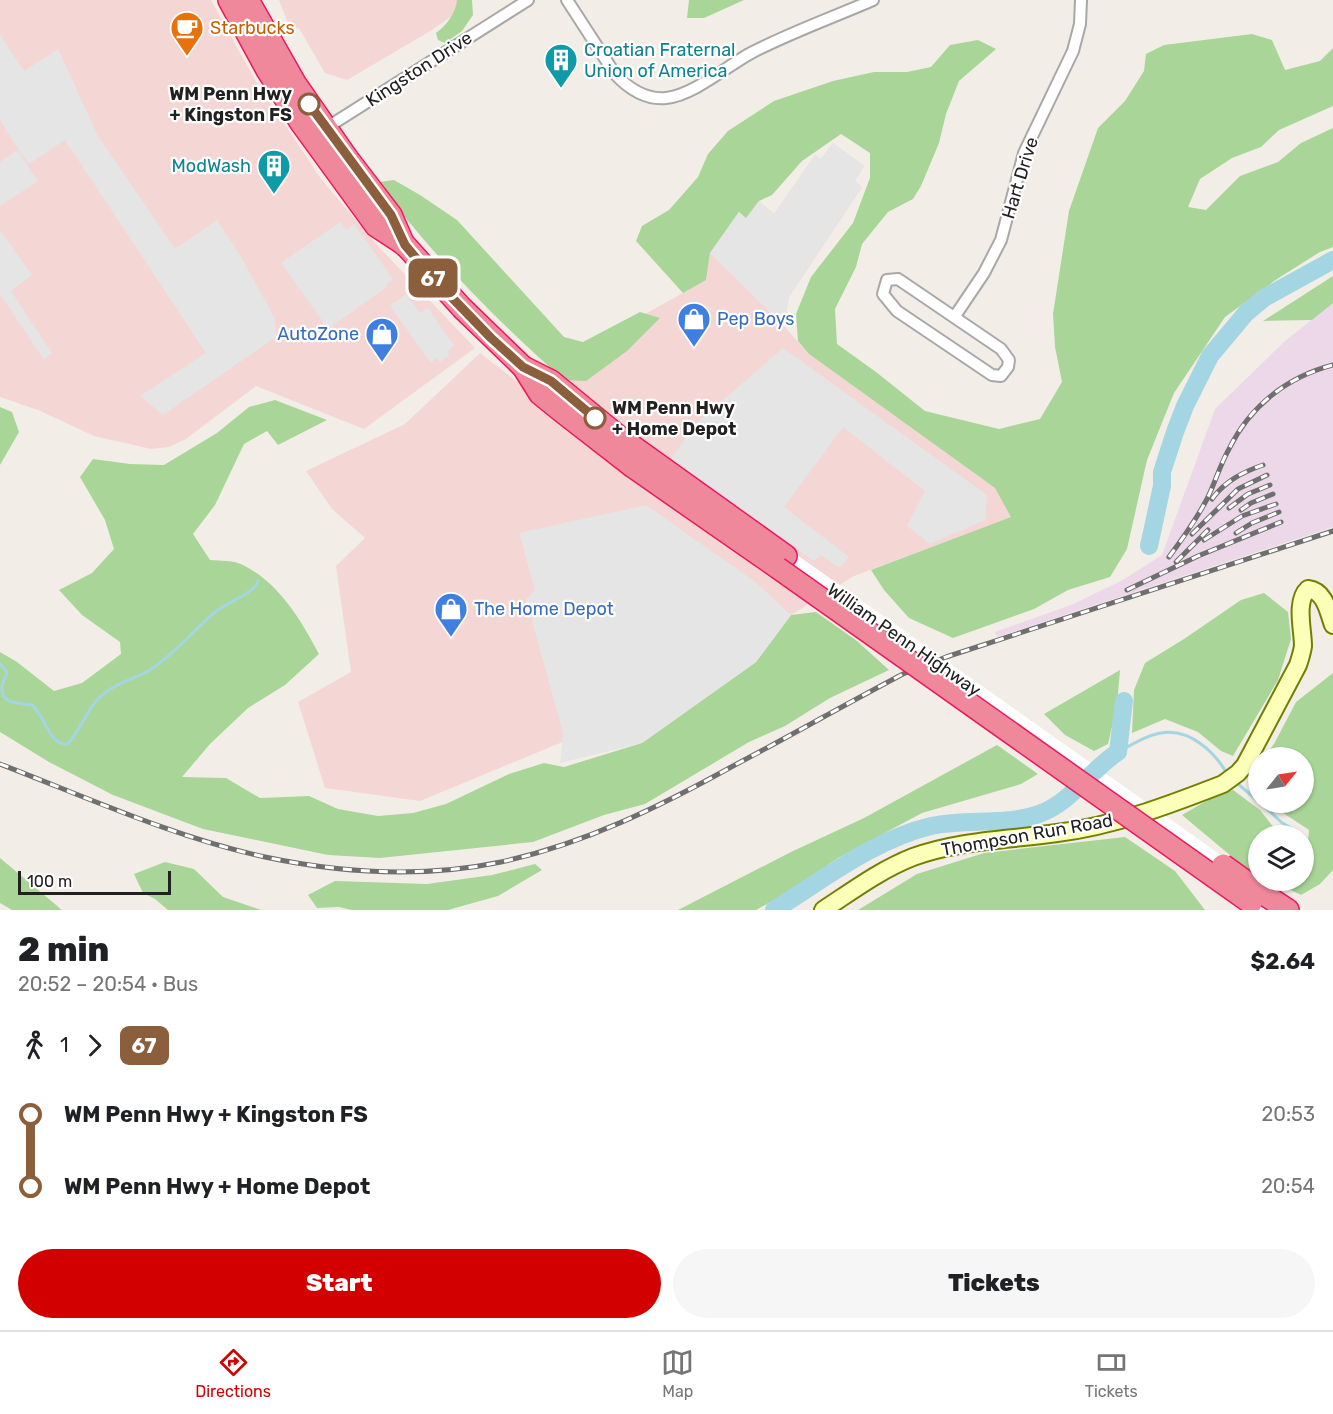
<!DOCTYPE html>
<html lang="en">
<head>
<meta charset="utf-8">
<style>
	:root { --surface:#fff; --page:#f6f6f6; --text:#202124; --muted:#757577; --line:#e0e0e0; --accent:#d20100 }
	body { margin:0; font-family:Rubik,sans-serif; background:var(--page); color:var(--text); height:100vh; display:flex; flex-direction:column; font-size:22px; white-space:nowrap }
	* { box-sizing:border-box; margin:0 }
	p { font-size:20px; color:var(--muted) }
	.icon { flex:none; width:33px; height:33px; fill:none; stroke:currentColor; stroke-width:2; stroke-linecap:round; stroke-linejoin:round }
	.map { position:relative; height:910px; overflow:hidden }
	.panel { display:flex; flex-direction:column; background:var(--surface); flex:1 }
	.panel>* { flex:none }
	.badge { padding:0 12px; border-radius:9px; font-size:21px; line-height:39px }
	.needle { width:39px; rotate:60deg }
	.tools { position:absolute; left:1248px; top:747px; display:grid; gap:12px }
	.tools a { display:grid; place-items:center; width:66px; height:66px; border-radius:50%; background:var(--surface); box-shadow:0 2px 4px #0004; font-size:30px }
	.scale { position:absolute; left:18px; bottom:15px; width:153px; box-sizing:border-box; padding-left:6px; border:3px solid #212121; border-top:0; font-size:16px; line-height:21px; white-space:nowrap; color:#212121; -webkit-text-stroke:4px #fff; paint-order:stroke }
	.map>.badge { position:absolute; translate:-50% -50%; box-shadow:0 0 0 3px #fff }
	.legs { display:flex; align-items:center; gap:9px; height:66px; padding:0 18px; font-size:20px }
	.legs p { margin-inline-start:auto }
	.overview { display:flex; align-items:center; justify-content:space-between; height:102px; padding:0 18px }
	h1 { font-size:33px; font-weight:800; line-height:45px }
	.cta { display:flex; gap:12px; margin-top:auto; padding:12px 18px }
	.cta a { flex:1; height:69px; border-radius:36px; background:var(--accent); color:#fff; font-size:24px; font-weight:800; line-height:69px; text-align:center }
	.cta a+a { background:var(--page); color:var(--text) }
	ul { padding:0 18px; list-style:none }
	li { display:flex; align-items:center; gap:21px; height:72px; font-size:22px }
	li i { display:grid; place-items:center; width:9px; height:100%; margin:0 8px; background:currentColor }
	li i::after { content:''; width:15px; height:15px; margin:-8px; border:4px solid; border-radius:50%; background:var(--surface) }
	li p { margin-inline-start:auto }
	li:first-child i { background:linear-gradient(#0000 50%,currentColor 0) }
	li:last-child i { background:linear-gradient(currentColor 50%,#0000 0) }
	.tab-bar { display:flex; justify-content:space-around; align-items:center; height:84px; border-top:2px solid var(--line); background:var(--surface); font-size:16px; color:var(--muted) }
	.tab-bar a { display:grid; justify-items:center; gap:3px }
	.tab-bar .current { color:var(--accent) }
	.map>svg:first-child { display:block }
</style>
</head>
<body>
<div class="map">
<svg width="1333" height="910" viewBox="0 0 1333 910">
	<rect width="100%" height="100%" fill="#f2eee7"/>
	<g fill="#f4d6d5">
		<path d="M0 0H211L254 78 321 179 377 245 475 348 364 429 256 386 186 439 169 447 151 449 94 436 38 410 0 397Z"/>
		<path d="M279 0H464L463 8 432 30 347 80 325 73 299 28 289 26Z"/>
		<path d="M833 143 864 166 855 181 862 187 789 297 784 326 809 354 995 488 1012 517 854 576 791 615 756 662 420 801 325 788 298 702 351 672 336 566 365 538 332 509 306 471 405 424 480 353 520 384 706 280 710 253 739 212 759 201 774 214 815 155 821 159Z"/>
	</g>
	<path fill="#ecd8e8" d="M1333 303V527L997 637 995 632 1071 605 1121 581 1162 555 1215 409 1285 341Z"/>
	<g fill="#a9d598">
		<path d="M457 0H472L473 15 462 31 445 43 438 40 436 33C446 26 456 13 457 0Z"/>
		<path d="M689 0H744L704 18H687Z"/>
		<path d="M1252 34 1272 40 1285 70 1320 61 1333 48V106L1279 130 1261 147 1232 158 1200 179 1188 207 1206 210 1240 176 1278 162 1301 143 1333 128V247L1320 252 1277 279 1225 317 1174 393 1147 460 1127 549 1110 577 1068 590 1034 609 953 638 909 618 884 590 871 570 1011 517 995 488 809 354 798 341 796 314 811 277 853 223 870 178V153L841 134 802 161 772 195 759 201 746 219 739 212 710 253 706 280 683 293 636 241 642 226 669 210 698 177 708 154 728 131 774 101 833 81 874 72H907L931 67 950 45 978 40 996 49 959 81 946 114 939 143 921 186 913 199 888 212 862 244 856 267 835 309 837 344 876 372 925 411 999 429 1040 419 1062 382 1055 347 1053 314 1069 211 1098 128 1125 101 1144 71 1146 54 1164 45Z"/>
		<path d="M394 180 420 195 457 220 564 337 583 342 640 312 660 318 627 351 586 381 564 380C498 321 435 259 382 187L380 182Z"/>
		<path d="M1333 276V303L1312 320 1263 321Z"/>
		<path d="M275 400 327 420 278 445 267 431 244 444 215 505 193 534 210 560C220 561 234 560 243 565 279 583 301 620 319 654L285 685 248 708 210 744 182 777 226 778 260 798 309 796 338 809 378 816 413 813 446 804 509 774 544 763 564 767 642 743 756 662 791 615 816 612 857 641 889 670 830 698 785 726 749 742 645 804 604 815 533 842 380 858 328 855 203 829 113 795 49 762 0 732V652L17 662 54 691 82 683 121 654 120 642 82 615 59 590 92 573 114 549 105 520 80 477 93 459 130 464 164 465 217 433 249 407Z"/>
		<path d="M0 407 12 412 19 432 0 465Z"/>
		<path d="M1264 593 1288 612 1291 639 1278 680 1233 756 1221 751 1198 732 1165 719 1132 733 1134 690 1145 663 1184 639 1241 600Z"/>
		<path d="M1120 670 1117 705 1108 744 1094 751 1065 735 1044 714Z"/>
		<path d="M1333 673V870L1320 884 1301 895 1273 881 1304 880V842H1308L1309 830 1268 803 1304 802V758L1264 757 1274 744 1296 702Z"/>
		<path d="M997 745 1038 774 1021 784 922 813 838 858 785 894 756 910H678L791 852 864 818Z"/>
		<path d="M1233 790 1260 810 1275 829 1285 835 1258 836V874L1243 866 1182 815 1213 797Z"/>
		<path d="M1125 837 1175 871 1205 910H858L917 874 984 853Z"/>
		<path d="M0 858 62 910H12L0 903Z"/>
		<path d="M165 862 194 869 223 897 261 910H168L155 899 143 893 134 874Z"/>
		<path d="M535 864 542 870 498 896 448 910H352L339 907 317 908 308 895 335 881 427 884 492 875Z"/>
	</g>
	<g fill="#e5e5e5">
		<path d="M0 35 24 71 58 49 98 136 175 249 217 220 241 257 275 319 276 337 163 415 140 396 206 353 65 140 29 164 18 149 0 120Z"/>
		<path d="M833 143 864 166 855 181 862 187 789 297 784 326 710 253 739 212 746 218 759 201 774 214 815 155 821 159Z"/>
		<path d="M17 150 38 181 0 206V162Z"/>
		<path d="M340 222 346 230 354 224 393 279 386 285 387 287 328 329 281 263Z"/>
		<path d="M0 230 32 275 11 291 52 353 44 360 0 294Z"/>
		<path d="M406 294 420 313 428 308 454 346 447 351 450 355 440 362 437 358 431 363 390 306Z"/>
		<path d="M783 348 987 495 985 520 930 544 907 526 925 491 843 427 784 507 849 557 839 568 821 555 814 561 671 459 694 425Z"/>
		<path d="M646 505 754 581 791 615 756 662 642 743 560 763 563 733 526 599 535 590 519 533Z"/>
	</g>
	<path fill="#fff" d="M790 550 1263 885 1246 910 772 576Z"/>
	<g fill="none" stroke-linecap="round" stroke-linejoin="round">
		<g stroke="#a4d5e3" stroke-width="3">
			<path d="M0 664 7 672C6 677 3 681 2 686 0 705 20 703 32 705 45 716 50 746 67 744 81 732 85 710 101 696 116 682 137 679 153 668 176 652 194 630 215 612 226 603 255 593 258 581"/>
			<path d="M1118 752C1147 736 1170 721 1201 744 1212 752 1219 760 1226 772"/>
			<path d="M1238 784 1258 801"/>
			<path d="M1260 802 1281 822 1299 833"/>
		</g>
		<g stroke="#a4d5e3" stroke-width="18">
			<path d="M1149 546 1162 486V472L1175 432 1185 406 1210 356 1246 313 1264 298 1333 260"/>
			<path d="M774 910C823 880 873 840 931 826 966 818 1005 826 1039 814 1072 802 1090 770 1118 752L1124 701"/>
		</g>
		<g stroke="#a8a8a8" stroke-width="14">
			<g id="street">
				<path d="M567 0 615 74C628 88 645 100 666 98 694 95 727 66 751 53 789 33 834 17 873 0"/>
				<path d="M323 130 528 0"/>
				<path d="M898 279 1001 349 1009 360 1008 367 1001 376 992 375 897 311 883 294 887 280Z"/>
				<path d="M955 316 984 273 1001 240 1024 153 1073 51 1080 24 1081 0"/>
			</g>
		</g>
		<g stroke="#718000" stroke-width="20">
			<path id="secondary" d="M823 910C852 891 880 870 913 857 959 840 1009 840 1057 833 1114 826 1169 805 1223 784L1238 773 1245 765 1298 665C1300 659 1302 653 1303 646 1303 630 1295 601 1308 589 1325 591 1328 611 1333 625"/>
		</g>
		<g stroke="#ec185f" stroke-width="24">
			<g id="highway">
				<path d="M229 0 267 70 301 123 376 226 405 245 462 308 523 367 540 394 561 411 633 467 778 568"/>
				<path d="M248 0 295 83 348 159 391 215 404 245"/>
				<path d="M523 367 551 381 617 435 786 556"/>
				<path d="M1259 891 1288 910"/>
			</g>
		</g>
		<use href="#street" stroke="#fff" stroke-width="10"/>
		<use href="#secondary" stroke="#fbffb8" stroke-width="16"/>
		<use href="#highway" stroke="#f0889b" stroke-width="21"/>
		<g stroke="#6f6f6f" stroke-width="5">
			<g id="rail">
				<path d="M1212 499C1225 481 1243 472 1263 465"/>
				<path d="M1229 508 1248 494 1270 485"/>
				<path d="M1241 510 1251 503 1273 494"/>
				<path d="M1236 533 1252 523 1279 512"/>
				<path d="M1192 534 1238 489 1267 475"/>
				<path d="M1204 540 1242 516 1276 504"/>
				<path d="M1169 557C1183 538 1196 520 1207 499 1215 483 1220 465 1229 449 1250 406 1287 377 1333 365"/>
				<path d="M1176 562 1208 530"/>
				<path d="M1127 590 1198 556 1281 522"/>
				<path d="M0 764C86 797 176 838 265 857 341 873 424 878 501 862 584 844 659 807 733 766 790 736 846 704 903 674L946 657 1333 531"/>
			</g>
		</g>
		<use href="#rail" stroke="#fff" stroke-width="3" stroke-dasharray="9" stroke-linecap="butt"/>
		<g stroke="#ec185f" stroke-width="24" stroke-linecap="butt">
			<g id="highway-bridge">
				<path d="M778 568 1251 903"/>
				<path d="M1223 865 1259 891"/>
			</g>
		</g>
		<use href="#highway-bridge" stroke="#f0889b" stroke-width="21"/>
	</g>
	<g fill="none" stroke-linecap="round" stroke-linejoin="round">
		<g stroke="#fff" stroke-width="14">
			<path id="line-1" d="M309 104 391 215 405 245 432 277 491 338 523 367 551 381 595 418"/>
		</g>
		<use href="#line-1" stroke="#8b5e3c" stroke-width="9"/>
	</g>
	<defs>
		<g id="cafe-pin" transform="scale(1.725)"><path d="M0 17L-7.5 6A9.5 9.5 0 1 1 7.5 6Z" fill="#e8710a" stroke="#fff"/><path d="M-5.5-4.5H6V0H3Q3 3.5 0 3.5H-2.5Q-5.5 3.5-5.5 0ZM3-3.2v2h1.7v-2ZM-6 4.5H4V6H-6Z" fill="#fff"/></g>
		<g id="building-pin" transform="scale(1.725)"><path d="M0 17L-7.5 6A9.5 9.5 0 1 1 7.5 6Z" fill="#0f9aa8" stroke="#fff"/><path d="M-4-6H4V6H1V3H-1V6H-4ZM-2.5-4.3h1.7v1.8h-1.7ZM.8-4.3h1.7v1.8H.8ZM-2.5-1h1.7V.8h-1.7ZM.8-1h1.7V.8H.8Z" fill="#fff"/></g>
		<g id="shop-pin" transform="scale(1.725)"><path d="M0 17L-7.5 6A9.5 9.5 0 1 1 7.5 6Z" fill="#3f7fe0" stroke="#fff"/><path d="M-5-2.5h2.3a2.7 3.5 0 0 1 5.4 0H5L5.5 6h-11ZM-1.5-2.5h3a1.5 2.3 0 0 0-3 0Z" fill="#fff"/></g>
	</defs>
	<g fill-rule="evenodd">
		<use href="#cafe-pin" x="187" y="28"/>
		<use href="#building-pin" x="561" y="60"/>
		<use href="#building-pin" x="274" y="166"/>
		<use href="#shop-pin" x="694" y="319"/>
		<use href="#shop-pin" x="382" y="334"/>
		<use href="#shop-pin" x="451" y="609"/>
	</g>
	<g fill="#fff" stroke="#8b5e3c" stroke-width="3">
		<circle cx="309" cy="104" r="10"/>
		<circle cx="595" cy="418" r="10"/>
	</g>
	<g text-anchor="middle" dominant-baseline="central" stroke-width="4.5" stroke-linejoin="round" paint-order="stroke">
		<g font-size="18" fill="#c56008" stroke="#fff" text-anchor="start">
			<text x="210" y="28">Starbucks</text>
		</g>
		<g font-size="18" fill="#0d838f" stroke="#fff" text-anchor="start">
			<text x="584" y="50">Croatian Fraternal<tspan x="584" dy="21">Union of America</tspan></text>
			<text x="251" y="166" text-anchor="end">ModWash</text>
		</g>
		<g font-size="18" fill="#212121" stroke="#fff">
			<text transform="translate(419 69) rotate(-33)">Kingston Drive</text>
			<text transform="translate(1020 178) rotate(-73)">Hart Drive</text>
			<text transform="translate(904 640) rotate(35)">William Penn Highway</text>
			<text transform="translate(1027 835) rotate(-10)">Thompson Run Road</text>
		</g>
		<g font-size="18" font-weight="bold" fill="#212121" stroke="#fff" text-anchor="end">
			<text x="292" y="94">WM Penn Hwy<tspan x="292" dy="21">+ Kingston FS</tspan></text>
			<text x="612" y="408" text-anchor="start">WM Penn Hwy<tspan x="612" dy="21">+ Home Depot</tspan></text>
		</g>
		<g font-size="18" fill="#366cbe" stroke="#fff" text-anchor="start">
			<text x="717" y="319">Pep Boys</text>
			<text x="359" y="334" text-anchor="end">AutoZone</text>
			<text x="474" y="609">The Home Depot</text>
		</g>
	</g>
</svg>
<div class="tools">
<a><svg class="needle" viewBox="-14 -14 28 28"><path d="M0-13l5 13h-10z" fill="#e53935"/><path d="M0 13l5-13h-10z" fill="#757577"/></svg></a>
<a><svg class="icon" aria-label="layers" viewBox="0 0 24 24"><path d="M12 4l9 5-9 5-9-5zM3 14l9 5 9-5"/></svg></a>
</div>
<div class="scale">100 m</div>
<b class="badge" style="left:433px;top:278px;background:#8b5e3c;color:#fff">67</b>
</div>
<section class="panel">
<div class="overview"><div><h1>2 min</h1><p>20:52 – 20:54 · Bus</p></div><b>$2.64</b></div>
<div class="legs"><svg class="icon" aria-label="walk" viewBox="0 0 24 24"><circle cx="13" cy="4" r="2"/><path d="M13 8l-2 6 4 7M11 14l-3 7M7 12l3-4h3l4 4"/></svg>1<svg class="icon" aria-label="forward" viewBox="0 0 24 24"><path d="M9 5l7 7-7 7"/></svg><b class="badge" style="background:#8b5e3c;color:#fff">67</b></div>
<ul>
<li><i style="color:#8b5e3c"></i><b>WM Penn Hwy + Kingston FS</b><p>20:53</p></li>
<li><i style="color:#8b5e3c"></i><b>WM Penn Hwy + Home Depot</b><p>20:54</p></li>
</ul>
<div class="cta"><a>Start</a><a>Tickets</a></div>
</section>
<nav class="tab-bar">
<a class="current"><svg class="icon" aria-label="directions" viewBox="0 0 24 24"><path d="M12 3l9 9-9 9-9-9zM9 14v-3h6M13 9l2 2-2 2"/></svg>Directions</a>
<a><svg class="icon" aria-label="map" viewBox="0 0 24 24"><path d="M3 6l6-2 6 2 6-2v14l-6 2-6-2-6 2zM9 4v14M15 6v14"/></svg>Map</a>
<a><svg class="icon" aria-label="tickets" viewBox="0 0 24 24"><path d="M3 7h18v10H3zM15 7v10"/></svg>Tickets</a>
</nav>
</body>
</html>
